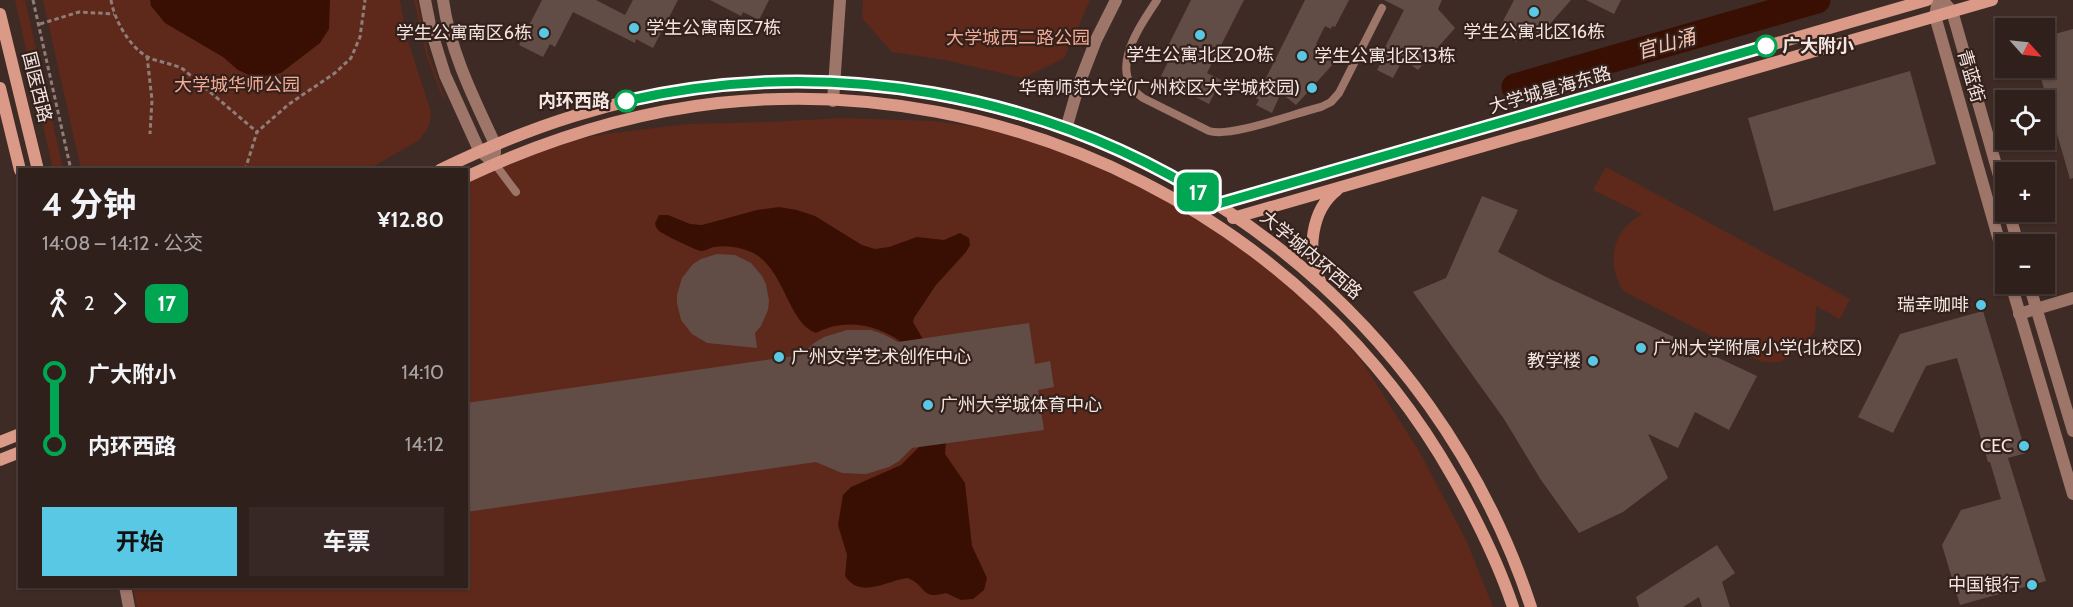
<!DOCTYPE html>
<html lang="zh">
<head>
<meta charset="utf-8">
<style>
	:root { --surface:#2f201c; --page:#372825; --text:#f1f3f6; --muted:#a7a3a3; --line:#4a3e3b; --accent:#59c8e4 }
	body { margin:0; font-family:Cabin,"Noto Sans SC",sans-serif; background:var(--page); color:var(--text); height:100vh; display:flex; flex-direction:column; font-size:22px; white-space:nowrap }
	* { box-sizing:border-box; margin:0 }
	p { font-size:20px; color:var(--muted) }
	.icon { flex:none; width:33px; height:33px; fill:none; stroke:currentColor; stroke-width:2; stroke-linecap:round; stroke-linejoin:round }
	.map { position:relative; flex:1; overflow:hidden }
	.sheet { position:absolute; left:18px; top:168px; width:450px; height:420px; display:flex; flex-direction:column; background:var(--surface); border-radius:0px; box-shadow:0 2px 4px #0004,0 0 0 2px var(--line) }
	.sheet>* { flex:none }
	.badge { padding:0 12px; border-radius:9px; font-size:21px; line-height:39px }
	.needle { width:39px; rotate:117deg }
	.controls { position:absolute; left:1995px; top:18px; display:grid; gap:12px }
	.controls a { display:grid; place-items:center; width:60px; height:60px; border-radius:0px; background:var(--surface); box-shadow:0 2px 4px #0004,0 0 0 2px var(--line); font-size:30px }
	.map>.badge { position:absolute; translate:-50% -50%; box-shadow:0 0 0 3px #fff }
	.legs { display:flex; align-items:center; gap:9px; height:66px; padding:0 24px; font-size:20px }
	.legs p { margin-inline-start:auto }
	.summary { display:flex; align-items:center; justify-content:space-between; height:102px; padding:0 24px }
	h1 { font-size:33px; font-weight:700; line-height:45px }
	.primary-button { display:flex; gap:12px; margin-top:auto; padding:12px 24px }
	.primary-button a { flex:1; height:69px; border-radius:0px; background:var(--accent); color:#111; font-size:24px; font-weight:700; line-height:69px; text-align:center }
	.primary-button a+a { background:var(--page); color:var(--text) }
	ul { padding:0 24px; list-style:none }
	li { display:flex; align-items:center; gap:21px; height:72px; font-size:22px }
	li i { display:grid; place-items:center; width:9px; height:100%; margin:0 8px; background:currentColor }
	li i::after { content:''; width:15px; height:15px; margin:-8px; border:4px solid; border-radius:50%; background:var(--surface) }
	li p { margin-inline-start:auto }
	li:first-child i { background:linear-gradient(#0000 50%,currentColor 0) }
	li:last-child i { background:linear-gradient(currentColor 50%,#0000 0) }
	.map>svg:first-child { display:block }
</style>
</head>
<body>
<div class="map">
<svg width="2073" height="607" viewBox="0 0 2073 607">
	<rect width="100%" height="100%" fill="#3f2b25"/>
	<g fill="#5e291a">
		<path d="M15 0H25L63 169H53Z"/>
		<path d="M43 0H400L406 35 430 109 431 117 428 128 419 140 369 169H81Z"/>
		<path d="M414 0H417L428 53 445 99H443L426 54Z"/>
		<path d="M863 0H1090L1064 58 1023 78 945 60 892 52 862 18Z"/>
		<path d="M842 118 933 121 990 129 1068 154 1165 199 1286 276 1361 360 1419 451 1466 540 1493 607H137L133 587 466 586 467 174 531 148 606 134 687 124 772 122Z"/>
		<path d="M1606 167 1850 299 1840 319 1816 306 1815 331 1801 349 1780 362H1762L1623 291C1606 261 1612 231 1642 214L1593 190Z"/>
	</g>
	<g fill="#3a0f03">
		<path d="M150 0H330L329 29 320 43 281 73 255 78 238 70 223 57 165 23 151 6Z"/>
		<path d="M779 207 797 210 815 216 862 245 875 249 889 247 917 237 944 240 960 233 969 238 970 245 966 252 936 285 914 318 913 322 924 341 947 428 945 454 965 483 972 546 987 578 984 590 973 599 961 600 946 593C920 600 928 587 908 578 887 580 861 600 845 576L847 555 838 525 843 495 851 487 901 465 919 447 901 342C877 324 844 318 816 333 788 324 784 266 751 252 740 247 726 245 714 247 710 248 705 251 701 251 697 251 663 234 659 231 656 227 656 228 655 223L659 215H668L690 224 702 225 757 210Z"/>
	</g>
	<g fill="none" stroke-linecap="round" stroke-linejoin="round">
		<path stroke="#3a0f03" stroke-width="27" d="M1515 87 1817 0"/>
	</g>
	<g fill="#624c46">
		<path d="M542 0H596L625 15 633 0H678L653 48 636 39 635 43 573 12 555 47 550 44 543 57 519 45Z"/>
		<path d="M710 0H769L759 20 743 12 741 16Z"/>
		<path d="M1191 0H1244L1207 73 1221 80 1209 104 1166 82 1168 79 1161 76 1171 56 1165 52Z"/>
		<path d="M1305 0H1349L1335 27 1332 26 1331 29 1325 26 1316 44 1334 63 1296 105 1281 93 1272 113 1256 105 1259 100 1256 98Z"/>
		<path d="M1384 0H1442L1438 9 1455 28 1418 70 1403 59 1393 78 1377 70 1380 64 1377 63 1404 10Z"/>
		<path d="M1514 0H1571L1541 34 1538 33 1526 22 1516 42 1500 34 1504 26 1501 25Z"/>
		<path d="M1586 0H1621L1614 14Z"/>
		<path d="M2073 29V178L2070 179 2038 68H2044V37Z"/>
		<path d="M1910 71 1936 164 1774 211 1748 118Z"/>
		<path d="M1482 196 1518 210 1498 252 1548 278 1757 376 1729 430 1695 412 1678 448 1648 434 1668 478 1623 512 1579 533 1541 480 1504 419 1413 292 1446 278Z"/>
		<path d="M717 254 735 255 751 263 762 276 766 284 769 301 768 310 761 326 755 333 757 348 707 343 692 334 681 320 677 303V295L682 278 693 264 701 259Z"/>
		<path d="M1983 311 2026 453 2008 458 2046 581 1960 605 1942 545 1961 510 2001 499 1990 462H1988L1957 358 1926 366 1893 433 1858 417 1900 334Z"/>
		<path d="M1029 323 1035 364 1050 361 1054 387 1038 390 1044 430 912 448 899 461 889 467 866 474 842 473 816 462 466 512V403L801 355 814 343 824 337 847 330H871L883 334 898 342Z"/>
		<path d="M1717 545 1735 573 1722 582 1730 607H1702L1699 597 1683 607H1639L1636 597Z"/>
	</g>
	<g fill="none" stroke-linecap="round" stroke-linejoin="round">
		<g stroke="#8f7d78" stroke-width="3" stroke-dasharray="4.5 3" stroke-linecap="butt">
			<path d="M33 0 71 170"/>
			<path d="M111 0C114 19 129 46 146 56 156 62 172 63 183 69L257 132"/>
			<path d="M40 24 79 12 114 14"/>
			<path d="M147 56 152 100 150 134"/>
			<path d="M245 170 257 132 289 104 335 73 351 58 360 37 365 0"/>
		</g>
		<g stroke="#9d7569" stroke-width="8">
			<path d="M1157 0C1139 28 1106 72 1143 98L1209 131C1231 138 1295 113 1321 107L1331 102 1339 93 1382 8"/>
			<path d="M495 164 516 192"/>
		</g>
		<g stroke="#9d7569" stroke-width="12">
			<path d="M425 0 431 30 445 75 479 150 495 164"/>
			<path d="M443 0C450 51 473 97 495 144V153"/>
			<path d="M1938 0 1935 16 2006 265"/>
			<path d="M1942 0 1952 11 2006 200"/>
			<path d="M833 101 840 0"/>
			<path d="M1066 129 1079 84 1096 40 1116 0"/>
			<path d="M2009 212 2018 244"/>
			<path d="M2011 284 2073 494"/>
			<path d="M2029 284 2073 431"/>
			<path d="M2019 314 2073 298"/>
			<path d="M125 586 129 607"/>
		</g>
		<g stroke="#da9a87" stroke-width="12">
			<path d="M0 14 38 170"/>
			<path d="M0 88 20 170"/>
			<path d="M440 170C530 126 615 98 714 86 763 80 813 81 862 85 1168 109 1435 315 1531 607"/>
			<path d="M466 177C547 139 630 113 718 103 1014 71 1308 220 1454 479 1477 520 1498 562 1513 607"/>
			<path d="M1218 204 1927 0"/>
			<path d="M1233 218 1992 0"/>
			<path d="M1320 281C1306 253 1311 210 1337 190"/>
			<path d="M0 442 20 434"/>
			<path d="M0 460 20 452"/>
		</g>
	</g>
	<g fill="none" stroke-linecap="round" stroke-linejoin="round">
		<g stroke="#fff" stroke-width="14">
			<path id="line-1" d="M626 101C827 55 1045 92 1218 204L1766 46"/>
		</g>
		<use href="#line-1" stroke="#00a651" stroke-width="9"/>
	</g>
	<g fill="#59c8e4" stroke="#34211b" stroke-width="2">
		<circle cx="1534" cy="12" r="6"/>
		<circle cx="634" cy="28" r="6"/>
		<circle cx="544" cy="33" r="6"/>
		<circle cx="1200" cy="35" r="6"/>
		<circle cx="1302" cy="56" r="6"/>
		<circle cx="1312" cy="88" r="6"/>
		<circle cx="1981" cy="305" r="6"/>
		<circle cx="1641" cy="348" r="6"/>
		<circle cx="779" cy="357" r="6"/>
		<circle cx="1593" cy="361" r="6"/>
		<circle cx="928" cy="405" r="6"/>
		<circle cx="2024" cy="446" r="6"/>
		<circle cx="2032" cy="585" r="6"/>
	</g>
	<g fill="#fff" stroke="#00a651" stroke-width="3">
		<circle cx="1766" cy="46" r="10"/>
		<circle cx="626" cy="101" r="10"/>
	</g>
	<g text-anchor="middle" dominant-baseline="central" stroke-width="4.5" stroke-linejoin="round" paint-order="stroke">
		<g font-size="18" fill="#f3e5e1" stroke="#34211b" text-anchor="end">
			<text x="646" y="28" text-anchor="start">学生公寓南区7栋</text>
			<text x="1534" y="32" text-anchor="middle">学生公寓北区16栋</text>
			<text x="532" y="33">学生公寓南区6栋</text>
			<text x="1200" y="55" text-anchor="middle">学生公寓北区20栋</text>
			<text x="1314" y="56" text-anchor="start">学生公寓北区13栋</text>
			<text x="1300" y="88">华南师范大学(广州校区大学城校园)</text>
			<text x="1969" y="305">瑞幸咖啡</text>
			<text x="1653" y="348" text-anchor="start">广州大学附属小学(北校区)</text>
			<text x="791" y="357" text-anchor="start">广州文学艺术创作中心</text>
			<text x="1581" y="361">教学楼</text>
			<text x="940" y="405" text-anchor="start">广州大学城体育中心</text>
			<text x="2012" y="446">CEC</text>
			<text x="2020" y="585">中国银行</text>
		</g>
		<g font-size="18" fill="#f3ab96" stroke="#34211b">
			<text x="1018" y="38">大学城西二路公园</text>
			<text x="237" y="85">大学城华师公园</text>
		</g>
		<g font-size="18" font-weight="bold" fill="#f3e5e1" stroke="#34211b" text-anchor="start">
			<text x="1782" y="46">广大附小</text>
			<text x="610" y="101" text-anchor="end">内环西路</text>
		</g>
		<g font-size="18" fill="#f3e5e1" stroke="#34211b">
			<text transform="translate(1971 76) rotate(74)">青蓝街</text>
			<text transform="translate(37 87) rotate(76)">国医西路</text>
			<text transform="translate(1550 90) rotate(-16)">大学城星海东路</text>
			<text transform="translate(1311 255) rotate(40)">大学城内环西路</text>
		</g>
		<g font-size="20" font-style="italic" fill="#f4c3b4" stroke="#34211b">
			<text transform="translate(1666 44) rotate(-16)">官山涌</text>
		</g>
	</g>
</svg>
<div class="controls">
<a><svg class="needle" viewBox="-14 -14 28 28"><path d="M0-13l5 13h-10z" fill="#e53935"/><path d="M0 13l5-13h-10z" fill="#a7a3a3"/></svg></a>
<a><svg class="icon" aria-label="locate" viewBox="0 0 24 24"><circle cx="12" cy="12" r="6"/><path d="M12 2v4M12 18v4M2 12h4M18 12h4"/></svg></a>
<a>+</a>
<a>−</a>
</div>
<b class="badge" style="left:1198px;top:192px;background:#00a651;color:#fff">17</b>
<section class="sheet">
<div class="summary"><div><h1>4 分钟</h1><p>14:08 – 14:12 · 公交</p></div><b>¥12.80</b></div>
<div class="legs"><svg class="icon" aria-label="walk" viewBox="0 0 24 24"><circle cx="13" cy="4" r="2"/><path d="M13 8l-2 6 4 7M11 14l-3 7M7 12l3-4h3l4 4"/></svg>2<svg class="icon" aria-label="forward" viewBox="0 0 24 24"><path d="M9 5l7 7-7 7"/></svg><b class="badge" style="background:#00a651;color:#fff">17</b></div>
<ul>
<li><i style="color:#00a651"></i><b>广大附小</b><p>14:10</p></li>
<li><i style="color:#00a651"></i><b>内环西路</b><p>14:12</p></li>
</ul>
<div class="primary-button"><a>开始</a><a>车票</a></div>
</section>
</div>
</body>
</html>
